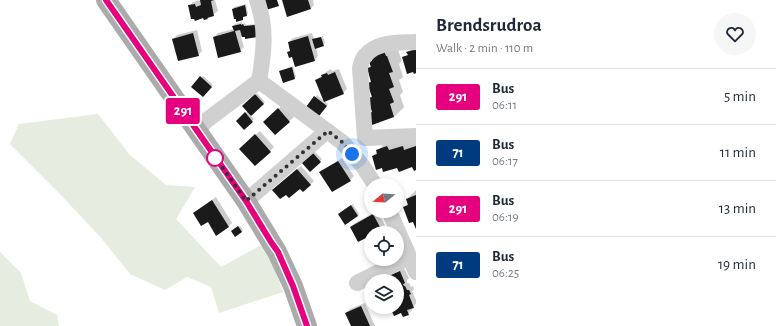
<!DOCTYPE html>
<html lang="en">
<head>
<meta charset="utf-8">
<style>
	:root { --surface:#fff; --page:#f6f6f7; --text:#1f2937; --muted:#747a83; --line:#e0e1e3 }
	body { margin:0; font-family:"Alegreya Sans",sans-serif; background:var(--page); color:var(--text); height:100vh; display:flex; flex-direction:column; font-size:15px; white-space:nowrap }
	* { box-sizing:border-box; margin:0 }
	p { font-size:13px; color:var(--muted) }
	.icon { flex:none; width:22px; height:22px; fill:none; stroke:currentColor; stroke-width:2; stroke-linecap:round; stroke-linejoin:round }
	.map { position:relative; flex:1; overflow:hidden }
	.panel { display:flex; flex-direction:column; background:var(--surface); width:360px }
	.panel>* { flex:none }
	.badge { padding:0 8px; border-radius:3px; font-size:14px; line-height:26px }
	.needle { width:26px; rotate:252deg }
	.buttons { position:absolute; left:364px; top:178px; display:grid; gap:8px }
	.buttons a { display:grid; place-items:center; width:40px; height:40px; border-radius:50%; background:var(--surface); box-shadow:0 2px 6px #0003; font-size:20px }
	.you { position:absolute; width:20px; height:20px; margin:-10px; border:3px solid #fff; border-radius:50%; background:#1a73e8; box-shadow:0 0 0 6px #1a73e833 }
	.map>.badge { position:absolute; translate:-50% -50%; box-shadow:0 0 0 2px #fff }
	.round { display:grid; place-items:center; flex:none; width:42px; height:42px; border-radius:21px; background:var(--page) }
	.headline { display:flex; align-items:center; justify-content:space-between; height:68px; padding:0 20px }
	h1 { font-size:19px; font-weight:600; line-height:30px }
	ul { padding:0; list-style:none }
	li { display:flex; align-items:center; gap:12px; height:56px; padding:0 20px; border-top:1px solid var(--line) }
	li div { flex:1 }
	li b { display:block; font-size:15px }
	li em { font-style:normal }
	li .badge { min-width:44px; font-weight:700; text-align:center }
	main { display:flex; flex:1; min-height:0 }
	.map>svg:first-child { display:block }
</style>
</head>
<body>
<main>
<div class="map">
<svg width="416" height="326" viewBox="0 0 416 326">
	<rect width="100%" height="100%" fill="#fff"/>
	<g fill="#e6ecdf">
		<path d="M98 114 129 154 166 185 195 187 176 219 221 267 265 243 283 292 219 313 211 287 187 277 165 290 130 274 102 239 58 192 10 144 19 124Z"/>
		<path d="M0 252 21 273 30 301 57 315 59 326H0Z"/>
	</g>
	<g fill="#0003">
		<path d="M201 0H215L218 11 207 19 190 6 193 2Z"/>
		<path d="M283 0H313L314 5 311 8Z"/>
		<path d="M246 4 248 14 244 16 243 19 233 9 234 7Z"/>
		<path d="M242 22V24L245 23 246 25 256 24 246 35 241 37 244 47 240 51 214 37 218 33 234 29V26L235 24Z"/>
		<path d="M197 30 202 51 198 55 173 39 177 35Z"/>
		<path d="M312 33 314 39 323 36 325 43 316 47 318 56 315 60 293 56 289 52 291 50 289 42 293 38Z"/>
		<path d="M397 47 402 61 399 64 403 77 399 80 403 92 400 95 404 107 394 117 369 114 373 111 369 99 372 95 369 83 372 80 368 68 371 65 370 62 372 60 371 56Z"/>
		<path d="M293 66 296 77 294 78 281 71Z"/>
		<path d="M331 69 332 71 339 69 347 89 343 93 316 80 326 72Z"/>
		<path d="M203 76 213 85 203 96 193 87Z"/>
		<path d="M257 93 265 102 250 115 254 119 244 128 237 121 248 111 244 106Z"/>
		<path d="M317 95 328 104 321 113 308 106Z"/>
		<path d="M283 105 294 117 275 134 268 118Z"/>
		<path d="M260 131 274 147 270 151 244 145Z"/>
		<path d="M416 140V169L413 166 383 167 373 156 387 141Z"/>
		<path d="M314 151 322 159 310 171 302 162Z"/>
		<path d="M342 158 354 176 350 180 321 173Z"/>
		<path d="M301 166 314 181 310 185 286 193 273 190Z"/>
		<path d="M416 190V227L404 208 408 203 407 199Z"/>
		<path d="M216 197 232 223 229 226 208 221 194 213Z"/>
		<path d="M353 204 359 214 358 216 341 212Z"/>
		<path d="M377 211 385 225 378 230V232L377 233H371V237H366L351 227 355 223Z"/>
		<path d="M240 226 243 230 241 232 234 229Z"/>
		<path d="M404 268 409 278 407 280V283H409L411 287 413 286 414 290 412 291 416 300V304L411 308 412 310 408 314 391 307H397V281H391L389 276Z"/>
		<path d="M365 303 375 326H352L346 313 350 309Z"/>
	</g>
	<g fill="#1a1a1a">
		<path d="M200 0H214L211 1 214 16 207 18 208 19 204 20 203 18 195 21 194 19H191L188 5 195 4 196 7 201 5Z"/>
		<path d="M263 0H277L279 6 266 10Z"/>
		<path d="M282 0H308L311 9 287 17Z"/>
		<path d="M245 5 247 16 243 17V20L236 22V19H234L232 9Z"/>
		<path d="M241 24V25L243 24 244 26 255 25 258 37 245 39V37H242L240 30 235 31 241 52 218 58 213 37 234 31 232 26Z"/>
		<path d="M193 33 199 56 178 61 172 39Z"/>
		<path d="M308 36 315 61 295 67 292 57 289 58 287 52 290 51 288 42Z"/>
		<path d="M321 37 324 46 315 49 312 39Z"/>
		<path d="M416 49V73L414 74 413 72 407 74 402 57 408 55 406 52Z"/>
		<path d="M384 51 386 56H387L393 72 389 73 394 87 389 89 394 102 390 104 394 117 372 125 368 114 372 112 368 98 372 97 367 83 371 82 367 68 371 67 369 62 372 61 370 55Z"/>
		<path d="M292 67 295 79 283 83 279 71Z"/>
		<path d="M335 72 344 94 324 102 315 80 322 77 321 75 327 73 328 75Z"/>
		<path d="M200 76 212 87 203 97 191 87Z"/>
		<path d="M255 94 264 104 251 116 242 106Z"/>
		<path d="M314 96 327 106 319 116 306 107Z"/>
		<path d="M278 108 290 122 275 135 263 122Z"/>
		<path d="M245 112 253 122 244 130 236 121Z"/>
		<path d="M255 134 271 152 255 166 239 149Z"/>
		<path d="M387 146 389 150 403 146 404 150 416 146V170L414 171 412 167 399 172 397 168 383 172 382 168 376 170 372 156 377 154 376 150Z"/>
		<path d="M312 152 321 162 310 172 301 162Z"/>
		<path d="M338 161 351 181 332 192 319 172Z"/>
		<path d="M297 169 311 185 303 192 300 189 289 198 286 195 280 199 272 190Z"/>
		<path d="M416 195V229L413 222 409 223 403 207 408 205 406 199Z"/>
		<path d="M212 200 229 227 216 236 208 222 201 226 193 213Z"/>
		<path d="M351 205 358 216 345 225 338 214Z"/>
		<path d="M373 214 381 229 375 233H371V238L367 241 366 238 358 242 350 227Z"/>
		<path d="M238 226 242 232 235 237 231 231Z"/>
		<path d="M400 271 405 283 403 284 404 286H405L407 290H409L411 294 409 295 414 308 407 310 409 315 403 317 401 313 394 316 390 307H397V281H390L388 276Z"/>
		<path d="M361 306 370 326H351L345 313Z"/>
	</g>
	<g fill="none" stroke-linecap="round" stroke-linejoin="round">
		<g stroke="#d0d0d0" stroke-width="16">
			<path d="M416 42C399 43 377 41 365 56 362 59 361 64 360 68L365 138 416 136"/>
			<path d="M259 81 342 142 362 165 375 185"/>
			<path d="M196 131 207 120 259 81C264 53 267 28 257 0"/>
			<path d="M246 201 327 131"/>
			<path d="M389 211 416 272"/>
			<path d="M357 283 409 257"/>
		</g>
		<path stroke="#ababab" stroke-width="20" d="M106 0 246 201 277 252 293 286 307 326"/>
	</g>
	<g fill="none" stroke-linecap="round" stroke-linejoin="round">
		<g stroke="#fff" stroke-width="9">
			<path id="line" d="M106 0 246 201 271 242 278 252 293 286 307 326"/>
		</g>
		<use href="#line" stroke="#e6007e" stroke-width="6"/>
		<path stroke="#333" stroke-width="4" stroke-dasharray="0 7.2" d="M215 158 213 154 246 201 328 131 342 142 352 154"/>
	</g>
	<circle fill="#fff" stroke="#e6007e" stroke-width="2" cx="215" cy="158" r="8"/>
</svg>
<div class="buttons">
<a><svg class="needle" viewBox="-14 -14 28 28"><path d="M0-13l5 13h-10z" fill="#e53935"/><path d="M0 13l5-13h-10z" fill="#747a83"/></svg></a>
<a><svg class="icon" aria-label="locate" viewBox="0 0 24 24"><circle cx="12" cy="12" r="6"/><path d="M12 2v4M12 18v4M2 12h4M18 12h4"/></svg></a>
<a><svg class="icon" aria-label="layers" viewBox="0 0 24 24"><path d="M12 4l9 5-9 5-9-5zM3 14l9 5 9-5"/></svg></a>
</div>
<div class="you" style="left:352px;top:154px"></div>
<b class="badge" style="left:183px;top:111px;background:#e6007e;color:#fff">291</b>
</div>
<section class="panel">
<div class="headline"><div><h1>Brendsrudroa</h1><p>Walk · 2 min · 110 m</p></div><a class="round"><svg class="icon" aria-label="heart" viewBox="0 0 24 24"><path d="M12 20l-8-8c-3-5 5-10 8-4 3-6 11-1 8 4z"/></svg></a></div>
<ul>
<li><span class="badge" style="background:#e6007e;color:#fff">291</span><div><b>Bus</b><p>06:11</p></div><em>5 min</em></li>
<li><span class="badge" style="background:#003b80;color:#fff">71</span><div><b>Bus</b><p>06:17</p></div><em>11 min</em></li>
<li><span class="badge" style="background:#e6007e;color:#fff">291</span><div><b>Bus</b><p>06:19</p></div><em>13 min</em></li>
<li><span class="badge" style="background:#003b80;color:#fff">71</span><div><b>Bus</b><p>06:25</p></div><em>19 min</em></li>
</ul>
</section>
</main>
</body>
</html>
